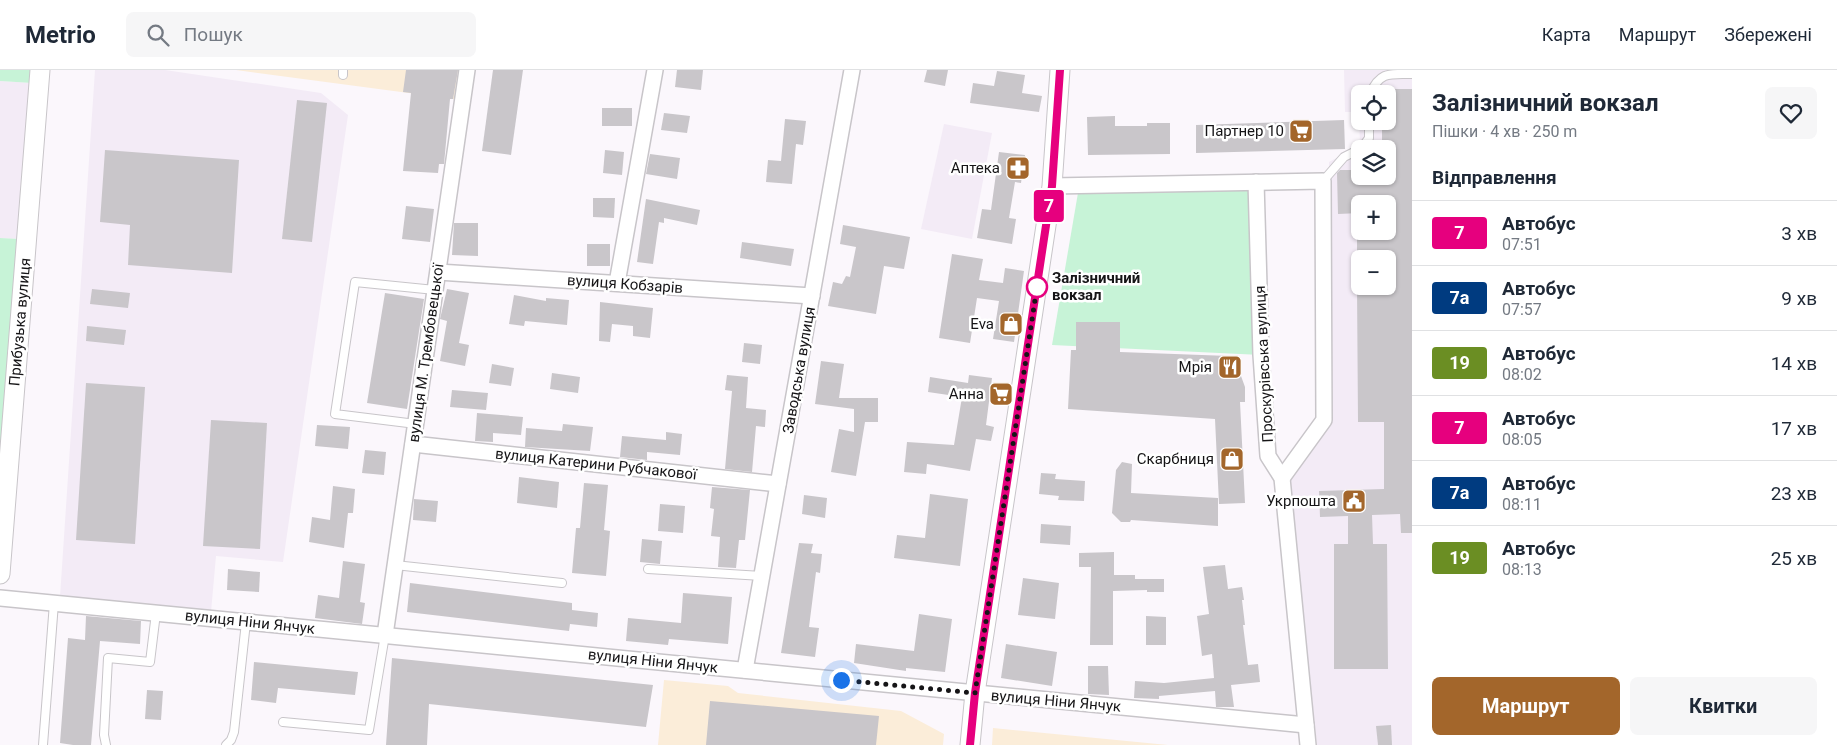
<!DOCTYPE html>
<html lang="uk">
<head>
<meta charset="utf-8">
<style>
	:root { --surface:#fff; --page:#f6f6f7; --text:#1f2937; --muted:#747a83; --line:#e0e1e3; --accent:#a3662b }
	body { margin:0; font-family:Roboto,sans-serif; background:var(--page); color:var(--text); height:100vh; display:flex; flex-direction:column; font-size:19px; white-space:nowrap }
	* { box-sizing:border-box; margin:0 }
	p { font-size:16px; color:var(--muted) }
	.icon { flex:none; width:28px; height:28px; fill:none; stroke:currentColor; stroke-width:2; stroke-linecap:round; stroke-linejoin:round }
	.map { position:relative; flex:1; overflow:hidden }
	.panel { display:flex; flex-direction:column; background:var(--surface); width:425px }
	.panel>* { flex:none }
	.badge { padding:0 10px; border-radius:4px; font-size:18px; line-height:32px }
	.tools { position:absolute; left:1351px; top:15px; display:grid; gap:10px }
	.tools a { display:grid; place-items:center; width:45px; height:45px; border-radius:8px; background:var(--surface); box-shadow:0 1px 4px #0004; font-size:25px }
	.you { position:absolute; width:25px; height:25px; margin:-12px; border:4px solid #fff; border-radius:50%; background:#1a73e8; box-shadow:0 0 0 8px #1a73e833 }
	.map>.badge { position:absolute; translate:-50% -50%; box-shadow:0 0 0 2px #fff }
	h2 { padding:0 20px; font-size:19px; line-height:45px }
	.round { display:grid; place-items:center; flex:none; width:52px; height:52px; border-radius:8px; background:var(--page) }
	.head { display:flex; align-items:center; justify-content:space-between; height:85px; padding:0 20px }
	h1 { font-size:24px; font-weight:700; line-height:38px }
	.button { display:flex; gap:10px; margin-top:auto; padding:10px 20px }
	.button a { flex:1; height:58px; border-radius:8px; background:var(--accent); color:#fff; font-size:20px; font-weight:700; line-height:58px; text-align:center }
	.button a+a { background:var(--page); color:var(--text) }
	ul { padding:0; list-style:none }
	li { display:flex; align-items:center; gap:15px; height:65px; padding:0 20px; border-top:1px solid var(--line) }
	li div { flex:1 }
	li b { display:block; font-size:19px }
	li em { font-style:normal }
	li .badge { min-width:55px; font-weight:700; text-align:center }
	header { display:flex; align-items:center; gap:30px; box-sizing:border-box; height:70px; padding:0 25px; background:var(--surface); border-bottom:1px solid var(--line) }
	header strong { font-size:24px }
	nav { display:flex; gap:28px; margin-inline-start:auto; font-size:18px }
	.search { width:350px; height:45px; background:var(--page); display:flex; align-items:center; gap:12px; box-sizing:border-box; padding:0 18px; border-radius:8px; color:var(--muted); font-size:19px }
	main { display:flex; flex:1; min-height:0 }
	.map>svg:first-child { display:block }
</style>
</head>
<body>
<header>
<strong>Metrio</strong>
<div class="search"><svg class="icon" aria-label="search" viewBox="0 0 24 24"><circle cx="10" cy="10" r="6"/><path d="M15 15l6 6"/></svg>Пошук</div>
<nav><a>Карта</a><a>Маршрут</a><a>Збережені</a></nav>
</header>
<main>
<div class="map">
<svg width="1412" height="675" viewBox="0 0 1412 675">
	<rect width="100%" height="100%" fill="#fbf7fc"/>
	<g fill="#f3ebf6" fill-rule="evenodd">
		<path d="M95 0H165L321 23 348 45 283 492 216 486 211 542 60 527Z"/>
		<path d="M1344 0H1412V675H1317L1289 410 1331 352 1329 92 1360 75 1359 42H1345ZM1360 24H1388V51H1360ZM1360 79H1388V106H1360ZM1360 134H1388V161H1360ZM1360 189H1388V216H1360Z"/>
		<path d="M0 11 32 13 20 169 0 168Z"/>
		<path d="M944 54 992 63 972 169 921 159Z"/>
	</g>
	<g fill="#fbedd9">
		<path d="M236 0H458L454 29Z"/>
		<path d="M664 610 728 616 738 623 901 641 944 664 943 675H658Z"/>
		<path d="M993 658 1168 675H992Z"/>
	</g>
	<g fill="#c7f3d7">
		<path d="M0 0H33L32 13 0 11Z"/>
		<path d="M1256 112 1261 285 1052 275 1079 117Z"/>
		<path d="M0 168 20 169 0 420Z"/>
	</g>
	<g fill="#c9c6ca">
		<path d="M406 0H458L453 29H450L444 94H439L438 103 403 101 411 23 403 22Z"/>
		<path d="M493 0H523L511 85 482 81Z"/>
		<path d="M677 0H703L701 20 675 17Z"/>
		<path d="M927 0H948L945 16 924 12Z"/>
		<path d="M997 1 1025 5 1022 23 1042 26 1039 42 970 33 973 13 994 16Z"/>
		<path d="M1388 19H1412V463H1401L1400 444 1372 445 1373 474H1387L1388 599H1334V474H1348V446L1320 447 1319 421 1384 419V352H1358L1357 216H1388V189H1357V161H1388V134H1360V143L1338 144 1337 103 1340 100H1360V106H1388V79H1382V51H1388Z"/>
		<path d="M297 30 327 33 312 172 282 169Z"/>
		<rect x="602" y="38" width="30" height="18"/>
		<path d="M664 43 690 46 687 63 661 60Z"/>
		<path d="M1115 46V56H1147V53H1170V84L1088 85 1087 47Z"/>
		<path d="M785 49 806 51 803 75 796 74 792 114 766 112 768 90 781 91Z"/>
		<path d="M1344 50 1345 79 1196 83V55Z"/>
		<path d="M105 80 239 90 232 203 128 195 130 155 100 152Z"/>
		<path d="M605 80 624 82 622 105 603 103Z"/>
		<path d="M999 82 1025 85 1021 113 1015 112 1009 148 1016 149 1012 174 977 168 982 139 991 140Z"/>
		<path d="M650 84 680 88 677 109 646 104Z"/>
		<path d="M593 128H615L614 148 593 147Z"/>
		<path d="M646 129 700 140 697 155 664 148V153L659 152 653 194 637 192Z"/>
		<path d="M406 136 434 139 430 172 402 169Z"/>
		<path d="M454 153H478V186L452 185Z"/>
		<path d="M843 155 910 167 904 199 884 196 876 244 828 236 833 212 842 214 846 206 850 207 856 177 840 174Z"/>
		<path d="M742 172 794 179 791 196 740 188Z"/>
		<rect x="587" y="174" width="23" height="22"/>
		<path d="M952 184 983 189 979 210 1003 213 1005 198 1024 201 1014 272 993 269 999 231 977 228 970 273 939 268Z"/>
		<path d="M92 219 130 223 128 238 90 234Z"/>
		<path d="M447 219 469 223 459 273 469 275 465 296 440 291 447 251 440 249Z"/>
		<path d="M385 223 424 229 407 339 367 333Z"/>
		<path d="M514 225 546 231V228L569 230 567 255 525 251 524 256 509 254Z"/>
		<path d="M600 232 653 238 650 268 633 266V256L612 254 610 272 599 271Z"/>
		<path d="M1076 252H1120V282L1229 286 1237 295 1245 317V332H1240L1245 433 1219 434 1215 349 1068 339 1071 280H1076Z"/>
		<path d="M87 256 126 260 124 275 86 271Z"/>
		<path d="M744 273 762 275 760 294 742 292Z"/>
		<path d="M821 291 844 294 839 328H878V352H865L856 406 831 402 839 359 854 362V339L815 334Z"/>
		<path d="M492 294 514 298 511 316 489 313Z"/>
		<path d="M552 303 580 307 578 323 550 319Z"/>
		<path d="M727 305 748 307 746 338 766 340 765 357 756 356 752 402 725 399 732 321 725 320Z"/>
		<path d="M969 305 992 308 986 355 994 357 991 371 976 369 970 401 927 394 926 404 904 402 907 372 954 375 962 327 928 322 930 307 968 313Z"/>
		<path d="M86 313 145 317 135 474 76 470Z"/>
		<path d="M452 320 488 323 486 340 450 337Z"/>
		<path d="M477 343 523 347 521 365 493 363V372L475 371Z"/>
		<path d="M211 350 267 353 260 479 203 476Z"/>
		<path d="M563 354 593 357 590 381 525 377 526 358 562 361Z"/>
		<path d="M317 355 350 357 348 379 315 376Z"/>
		<path d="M666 362 682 364 680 385 647 382V390L620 387 622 366 666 370Z"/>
		<path d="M365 380 386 382 384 405 362 403Z"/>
		<path d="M1122 392 1132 394 1131 423 1218 428V456L1131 450 1130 452H1121L1112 443 1116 400Z"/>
		<path d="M1041 403 1056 404 1055 409 1085 411 1084 431 1058 430 1059 426 1039 424Z"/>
		<path d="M519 407 559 412 557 438 517 433Z"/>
		<path d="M584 413 608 415 604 460 610 461 606 506 572 503 576 458H580Z"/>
		<path d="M333 416 355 419 353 443H348L344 478 309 472 312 447 330 450Z"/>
		<path d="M712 417 750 420 745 470H739L736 498 718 497 720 467 711 466 714 439 710 438Z"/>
		<path d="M930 424 968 429 960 496 894 488 897 465 925 468Z"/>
		<path d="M804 425 827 428 825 448 802 444Z"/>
		<path d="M414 429 438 431 436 452 413 450Z"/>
		<path d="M660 434 685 436 683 463 658 461Z"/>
		<path d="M1041 454 1071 456 1070 475 1040 473Z"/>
		<path d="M642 469 662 471 660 494 640 492Z"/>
		<path d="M799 473 813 474 811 483 822 484 820 503 816 502 809 557 819 558 815 587 781 583Z"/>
		<path d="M1114 482V505H1135V509H1164V522H1147V520L1113 521V575H1090L1091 497H1079V483Z"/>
		<path d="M343 491 365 494 360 532 365 533 362 554 315 548 318 525 339 528Z"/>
		<path d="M1225 495 1228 519 1242 517 1244 530H1242L1245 555H1243L1248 595 1258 594 1260 612 1231 615 1234 637H1216L1215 621 1159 626V629L1134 628 1135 611 1164 613 1214 608 1212 584 1202 586 1197 546 1209 544 1203 497Z"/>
		<path d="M228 499 260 502 259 522 227 520Z"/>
		<path d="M1023 508 1059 513 1055 549 1018 545Z"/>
		<path d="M410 513 572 533V540L598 543 597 557 570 554 569 561 407 542Z"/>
		<path d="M683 523 732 527 728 574 669 569 668 575 626 571 628 548 681 553Z"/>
		<path d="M919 544 952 549 945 602 906 598V601L854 593 856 574 914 581Z"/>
		<path d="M86 546 141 551 140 574 100 571 91 675H73L60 673 68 568 85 570Z"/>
		<path d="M1146 546 1166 547V575H1146Z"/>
		<path d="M1006 574 1057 582 1052 616 1001 608Z"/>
		<path d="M392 588 653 615 646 657 429 634 427 675H386Z"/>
		<path d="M254 592 358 602 355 625 278 618 276 633 251 630Z"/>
		<path d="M1088 596H1108L1109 625 1088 624Z"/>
		<path d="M147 620 163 621 161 650 145 649Z"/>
		<path d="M710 631 879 646 876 675H706Z"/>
		<path d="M1391 655 1392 675H1378L1376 656Z"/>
	</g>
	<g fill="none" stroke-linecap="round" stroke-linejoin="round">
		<g stroke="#c8c5c9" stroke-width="10">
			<g id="service">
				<path d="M343 5V0"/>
				<path d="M1370 24C1380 1 1390 4 1412 4"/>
				<path d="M1361 79 1369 68V51"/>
				<path d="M1323 111 1344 87 1360 79"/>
				<path d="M416 354 335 344 355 212 435 220"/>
				<path d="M395 495 562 513"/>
				<path d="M648 499 762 506"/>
				<path d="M283 652 369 660 385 565"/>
				<path d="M43 675 54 533"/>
				<path d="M106 675 104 665 108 588 150 592 156 543"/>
				<path d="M226 675 231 670 234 662 246 552"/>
			</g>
		</g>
		<g stroke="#c8c5c9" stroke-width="18">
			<g id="minor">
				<path d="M1256 112 1261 285 1268 386 1282 408 1308 675"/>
				<path d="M1052 116 1323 111 1324 350 1282 408"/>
				<path d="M438 202 812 226"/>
				<path d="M617 213 655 0"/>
				<path d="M413 374 778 414"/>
				<path d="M0 528 1306 655"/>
				<path d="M385 565 467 0"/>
				<path d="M745 600 852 0"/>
			</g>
		</g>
		<g stroke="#c8c5c9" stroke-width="21">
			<g id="tertiary">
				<path d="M0 504 40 0"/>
				<path d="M970 675 975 623 1052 116 1060 0"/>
			</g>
		</g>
		<use href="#service" stroke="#fff" stroke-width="8"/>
		<use href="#minor" stroke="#fff" stroke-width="15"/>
		<use href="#tertiary" stroke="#fff" stroke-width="19"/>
	</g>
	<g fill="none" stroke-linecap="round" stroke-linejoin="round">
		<g stroke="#fff" stroke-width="11">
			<path id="line" d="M970 675 975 623 1052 116 1060 0"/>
		</g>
		<use href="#line" stroke="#e6007e" stroke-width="8"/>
		<path stroke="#161517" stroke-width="5" stroke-dasharray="0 9" d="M841 610 975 623 1037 217"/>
	</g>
	<defs>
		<g id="supermarket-square" transform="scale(1.25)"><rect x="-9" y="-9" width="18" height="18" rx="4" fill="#a3662b" stroke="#fff"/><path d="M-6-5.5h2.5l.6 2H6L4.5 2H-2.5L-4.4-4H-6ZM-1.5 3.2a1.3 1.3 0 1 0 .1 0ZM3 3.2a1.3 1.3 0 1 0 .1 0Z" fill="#fff"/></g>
		<g id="pharmacy-square" transform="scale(1.25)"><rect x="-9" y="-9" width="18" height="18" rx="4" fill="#a3662b" stroke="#fff"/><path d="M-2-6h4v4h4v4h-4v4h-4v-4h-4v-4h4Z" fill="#fff"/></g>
		<g id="shop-square" transform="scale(1.25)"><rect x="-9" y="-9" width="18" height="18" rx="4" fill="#a3662b" stroke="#fff"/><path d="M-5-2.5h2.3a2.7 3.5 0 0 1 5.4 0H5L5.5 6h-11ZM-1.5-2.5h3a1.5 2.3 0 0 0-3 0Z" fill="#fff"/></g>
		<g id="restaurant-square" transform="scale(1.25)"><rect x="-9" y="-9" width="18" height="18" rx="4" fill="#a3662b" stroke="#fff"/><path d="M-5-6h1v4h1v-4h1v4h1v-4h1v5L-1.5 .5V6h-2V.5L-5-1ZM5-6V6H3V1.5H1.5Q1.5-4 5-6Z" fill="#fff"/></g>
		<g id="civic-square" transform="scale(1.25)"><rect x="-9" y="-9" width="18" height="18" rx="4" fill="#a3662b" stroke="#fff"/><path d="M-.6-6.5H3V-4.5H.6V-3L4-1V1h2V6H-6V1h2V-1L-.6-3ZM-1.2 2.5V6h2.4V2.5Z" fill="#fff"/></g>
	</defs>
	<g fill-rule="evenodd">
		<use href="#supermarket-square" x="1301" y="61"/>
		<use href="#pharmacy-square" x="1018" y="98"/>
		<use href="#shop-square" x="1011" y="254"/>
		<use href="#restaurant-square" x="1230" y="297"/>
		<use href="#supermarket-square" x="1001" y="324"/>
		<use href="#shop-square" x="1232" y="389"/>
		<use href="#civic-square" x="1354" y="431"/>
	</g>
	<circle fill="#fff" stroke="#e6007e" stroke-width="2.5" cx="1037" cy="217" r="10"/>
	<g text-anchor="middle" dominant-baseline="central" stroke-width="5" stroke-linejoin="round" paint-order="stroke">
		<g font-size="15" fill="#161517" stroke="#fff" text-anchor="end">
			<text x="1284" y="61">Партнер 10</text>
			<text x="1000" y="98">Аптека</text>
			<text x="994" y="254">Eva</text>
			<text x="1212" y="297">Мрія</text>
			<text x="984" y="324">Анна</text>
			<text x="1214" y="389">Скарбниця</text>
			<text x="1336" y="431">Укрпошта</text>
		</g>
		<g font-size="15" font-weight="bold" fill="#161517" stroke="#fff" text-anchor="start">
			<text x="1052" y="208">Залізничний<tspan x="1052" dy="17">вокзал</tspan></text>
		</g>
		<g font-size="15" fill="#161517" stroke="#fff">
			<text transform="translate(625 214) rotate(4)">вулиця Кобзарів</text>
			<text transform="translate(20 252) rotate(-85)">Прибузька вулиця</text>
			<text transform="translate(426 283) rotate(-82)">вулиця М. Трембовецької</text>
			<text transform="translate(1264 294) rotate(-93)">Проскурівська вулиця</text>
			<text transform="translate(799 300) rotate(-80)">Заводська вулиця</text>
			<text transform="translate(596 394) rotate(6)">вулиця Катерини Рубчакової</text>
			<text transform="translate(250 552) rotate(6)">вулиця Ніни Янчук</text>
			<text transform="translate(653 591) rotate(6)">вулиця Ніни Янчук</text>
			<text transform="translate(1056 631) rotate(5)">вулиця Ніни Янчук</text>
		</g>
	</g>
</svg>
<div class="tools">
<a><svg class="icon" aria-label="locate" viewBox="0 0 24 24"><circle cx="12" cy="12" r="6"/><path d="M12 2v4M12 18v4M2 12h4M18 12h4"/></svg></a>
<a><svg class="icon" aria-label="layers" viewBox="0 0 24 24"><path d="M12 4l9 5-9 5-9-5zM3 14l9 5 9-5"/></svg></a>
<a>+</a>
<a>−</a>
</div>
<div class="you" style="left:841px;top:610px"></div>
<b class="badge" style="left:1049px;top:136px;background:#e6007e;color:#fff">7</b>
</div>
<section class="panel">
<div class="head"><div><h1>Залізничний вокзал</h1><p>Пішки · 4 хв · 250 m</p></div><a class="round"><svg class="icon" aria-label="heart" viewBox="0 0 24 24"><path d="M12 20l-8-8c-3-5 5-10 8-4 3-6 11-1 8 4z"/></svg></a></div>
<h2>Відправлення</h2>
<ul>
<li><span class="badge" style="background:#e6007e;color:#fff">7</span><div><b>Автобус</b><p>07:51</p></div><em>3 хв</em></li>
<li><span class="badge" style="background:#003b80;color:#fff">7а</span><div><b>Автобус</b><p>07:57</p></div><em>9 хв</em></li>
<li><span class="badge" style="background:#6b8e23;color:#fff">19</span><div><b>Автобус</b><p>08:02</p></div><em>14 хв</em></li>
<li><span class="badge" style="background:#e6007e;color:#fff">7</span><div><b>Автобус</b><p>08:05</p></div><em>17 хв</em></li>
<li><span class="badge" style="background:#003b80;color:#fff">7а</span><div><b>Автобус</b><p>08:11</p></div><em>23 хв</em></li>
<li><span class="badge" style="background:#6b8e23;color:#fff">19</span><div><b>Автобус</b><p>08:13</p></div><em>25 хв</em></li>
</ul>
<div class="button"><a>Маршрут</a><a>Квитки</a></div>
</section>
</main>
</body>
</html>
